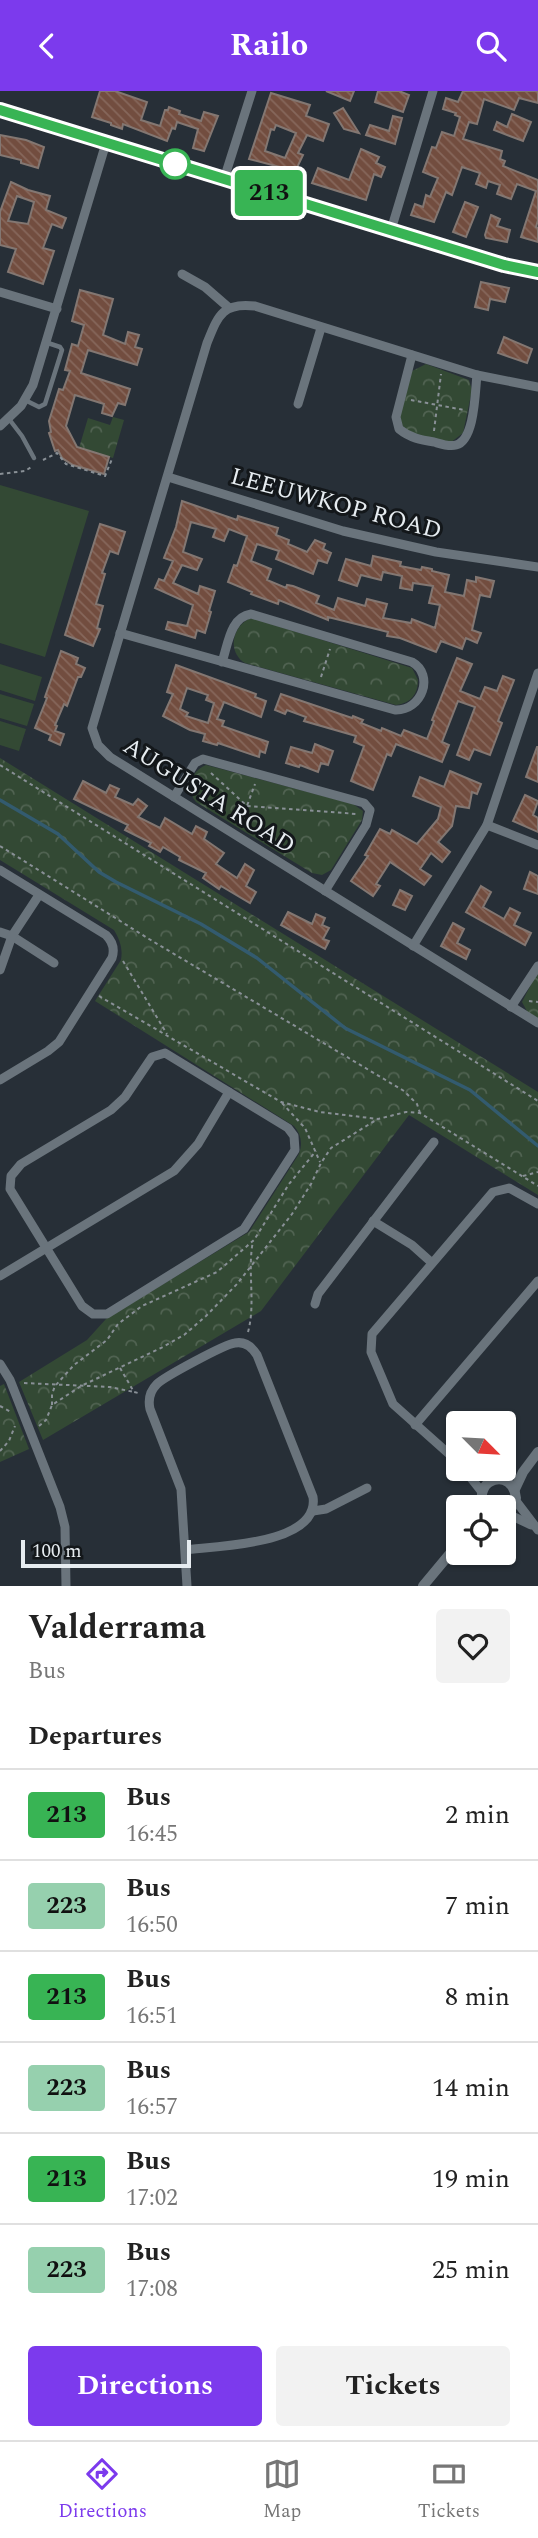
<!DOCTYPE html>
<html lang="en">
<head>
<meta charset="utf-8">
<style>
	:root { --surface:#fff; --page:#f2f2f2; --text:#222; --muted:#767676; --line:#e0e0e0; --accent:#7c3aed }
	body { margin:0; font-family:Spectral,serif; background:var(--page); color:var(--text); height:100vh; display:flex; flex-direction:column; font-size:26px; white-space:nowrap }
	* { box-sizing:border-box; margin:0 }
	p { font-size:23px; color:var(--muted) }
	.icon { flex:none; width:38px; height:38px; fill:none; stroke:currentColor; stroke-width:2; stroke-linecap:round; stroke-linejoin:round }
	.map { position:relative; height:1495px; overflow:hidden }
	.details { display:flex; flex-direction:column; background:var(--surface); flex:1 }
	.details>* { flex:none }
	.badge { padding:0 14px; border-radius:5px; font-size:24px; line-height:46px }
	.needle { width:46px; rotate:114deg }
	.buttons { position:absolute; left:446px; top:1320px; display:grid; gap:14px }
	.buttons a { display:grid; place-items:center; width:70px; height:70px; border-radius:7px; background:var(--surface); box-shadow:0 2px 5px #0004; font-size:35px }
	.scale { position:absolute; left:21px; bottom:18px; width:170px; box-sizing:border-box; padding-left:7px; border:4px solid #e6ecf0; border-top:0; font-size:19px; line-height:24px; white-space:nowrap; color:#e6ecf0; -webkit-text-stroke:5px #13171a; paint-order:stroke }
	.map>.badge { position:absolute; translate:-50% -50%; box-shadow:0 0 0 4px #fff }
	h2 { padding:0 28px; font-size:26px; line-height:63px }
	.round { display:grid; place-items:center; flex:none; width:74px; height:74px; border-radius:7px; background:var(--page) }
	.overview { display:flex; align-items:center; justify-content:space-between; height:119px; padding:0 28px }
	h1 { font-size:33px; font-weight:700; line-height:52px }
	.cta { display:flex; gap:14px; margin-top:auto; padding:14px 28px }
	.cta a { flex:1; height:80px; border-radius:7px; background:var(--accent); color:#fff; font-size:28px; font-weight:700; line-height:80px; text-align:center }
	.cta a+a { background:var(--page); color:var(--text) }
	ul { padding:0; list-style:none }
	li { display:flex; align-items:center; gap:21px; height:91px; padding:0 28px; border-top:2px solid var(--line) }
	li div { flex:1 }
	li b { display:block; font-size:26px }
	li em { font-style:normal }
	li .badge { min-width:77px; font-weight:700; text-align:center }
	header { display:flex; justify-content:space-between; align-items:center; height:91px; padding:0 28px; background:var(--accent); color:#fff; font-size:32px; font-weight:700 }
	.menu { display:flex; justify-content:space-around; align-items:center; height:98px; border-top:2px solid var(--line); background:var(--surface); font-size:19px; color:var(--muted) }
	.menu a { display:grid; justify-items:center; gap:4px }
	.menu .active { color:var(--accent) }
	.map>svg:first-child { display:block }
</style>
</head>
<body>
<header><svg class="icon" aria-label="back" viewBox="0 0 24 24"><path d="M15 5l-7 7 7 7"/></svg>Railo<svg class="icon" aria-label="search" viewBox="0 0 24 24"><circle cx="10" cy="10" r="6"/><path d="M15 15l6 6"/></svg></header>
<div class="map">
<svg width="538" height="1495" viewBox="0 0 538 1495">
	<defs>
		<pattern id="park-crowns" width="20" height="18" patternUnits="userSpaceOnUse" patternTransform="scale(1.75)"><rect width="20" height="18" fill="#334934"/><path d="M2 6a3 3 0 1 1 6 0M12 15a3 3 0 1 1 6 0" fill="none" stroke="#516352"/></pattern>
		<pattern id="building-back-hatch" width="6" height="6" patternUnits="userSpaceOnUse" patternTransform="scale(1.75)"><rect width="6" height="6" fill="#724d3f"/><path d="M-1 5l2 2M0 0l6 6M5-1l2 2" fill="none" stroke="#86675b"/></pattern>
	</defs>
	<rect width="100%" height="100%" fill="#272f37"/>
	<g fill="url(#park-crowns)">
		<path d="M426 273 469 289 472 299 463 342 450 352C388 337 394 338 412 280Z"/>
		<path d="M113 326 124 329 113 367 79 357 88 327 110 334Z"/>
		<path d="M249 528H255L412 577 418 589C418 603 411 612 396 614L245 572C228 562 231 537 249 528Z"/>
		<path d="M0 667 538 1001V1104L409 1024 261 1220 43 1349 19 1291 87 1249 106 1228 249 1141 299 1063C303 1052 301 1043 294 1035L95 910 121 869C123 858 120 849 114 839L0 769Z"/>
		<path d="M206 674 353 713 363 720 362 729 331 779 322 784 312 782 196 711C185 698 190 681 206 674Z"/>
		<path d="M538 880V928L528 922 522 911Z"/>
		<path d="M4 1293 29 1358 0 1371V1295Z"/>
	</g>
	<g fill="#334934">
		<path d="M0 394 89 420 45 566 0 552Z"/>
		<path d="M0 573 42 586 35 610 0 599Z"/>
		<path d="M0 603 34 613 27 635 0 627Z"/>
		<path d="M0 630 26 638 19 660 0 654Z"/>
	</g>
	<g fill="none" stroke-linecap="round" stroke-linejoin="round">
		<path stroke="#335b6f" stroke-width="3.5" d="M0 709 58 743 99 781 116 791 201 833 257 867 345 937 470 999 538 1055"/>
	</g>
	<g fill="url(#building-back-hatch)" stroke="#837772" stroke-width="2" fill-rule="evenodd">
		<path d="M100 0H115L147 11 141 29 160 35 165 19H168L169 16 180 20 179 23 201 30 204 21 218 25 204 60 193 57 198 38 177 31 175 38 172 37 167 50 123 33 122 38 111 34V32L92 26Z"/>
		<path d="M326 0H354L350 10Z"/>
		<path d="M378 0H399L409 4 403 21 375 11Z"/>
		<path d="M463 0H538V12L519 7 514 19 484 8 477 33 469 31 463 48 502 60 500 68 505 70 503 75 538 89V129L536 136 538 137V151L521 146 536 100 517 93 511 108 497 103 500 94 488 90 486 97 476 93 480 82 462 76 452 104 446 101 434 131 411 124 415 113 423 116 426 104 430 106 438 87 423 81 432 56 436 57 442 41 454 45 460 26 455 24 456 22 443 18 446 7 458 11Z"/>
		<path d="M271 2 310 14 306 25 329 33 323 50 307 44 298 62 303 64 292 87 278 81 280 76 249 68ZM276 34 296 42 285 67 265 60 271 38 274 39Z"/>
		<path d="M343 17 359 42 344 38 334 22Z"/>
		<path d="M512 23 531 31 523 50 494 39 497 31 507 36Z"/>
		<path d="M393 25 402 27 395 53 366 44 370 34 389 40Z"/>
		<path d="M0 44 26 49 44 56 38 77 21 72V69L0 64Z"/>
		<path d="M361 58 379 66 376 72 385 76 381 86 374 83 366 109 312 92 318 77 349 89Z"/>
		<path d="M11 91 28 99 50 105 46 119 66 127 62 137 52 133 43 157 54 160 43 193 8 181 16 158 0 154V121ZM17 105 34 111 28 133 8 130Z"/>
		<path d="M465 111 478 116 466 146 453 141Z"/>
		<path d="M491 124 500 128 497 135 510 139 507 151 486 147 485 144Z"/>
		<path d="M481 191 509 197 505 211 490 208 488 219 475 216Z"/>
		<path d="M80 199 113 208 103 244 125 253 128 241 139 244 135 256 142 258 137 274 88 259 81 282 130 298 125 314 118 312 112 325 102 322 104 313 75 304 66 335 77 356 109 366 104 383 73 374 62 367 58 359 55 360 49 342 51 341 49 330 59 298 63 299 70 280 65 279 72 253 78 255 84 234 72 230Z"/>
		<path d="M504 246 532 258 527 272 498 262Z"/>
		<path d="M182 410 237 429 238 425 278 437 276 444 289 449 288 453 307 461 315 449 325 453 323 458 331 462 327 472 318 469 313 483 276 468 279 460 257 453 251 470 271 478 267 489 286 497 287 494 293 495 319 505 316 512 334 519 338 507 365 515 367 508 387 513 383 527 411 532 412 528 435 537 440 514 429 512 433 495 413 492 412 499 400 497 402 485 383 481 381 489 361 484 357 495 339 489 346 468 371 475 373 465 401 471 400 475 421 479 422 476 432 478V480L449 484 445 501 464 505 467 489 476 491V486L494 490 490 506 480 504 472 539 481 542 477 552 466 547 462 558 441 550 436 561 400 547 387 545 388 541 328 526V529L279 509 278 513 251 503 252 501 228 491 234 474 237 475 247 445 229 438 224 450 213 446 216 438 191 431 183 461 202 468 197 479 182 474 173 492 198 503 200 495 215 500 209 520 211 521 205 542 197 539 195 547 166 538 168 531 187 535 193 514 155 497 159 488 164 490 173 470 164 467 176 436Z"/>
		<path d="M100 433 125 441 118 463 110 460 102 482 105 483 96 513 103 515 97 537 100 538 93 555 65 544Z"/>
		<path d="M61 560 78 567 76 573 85 577 81 586H78L67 615 64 613 55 634 57 635 55 640 64 643 60 654 49 649 51 644 35 637 47 607 45 606Z"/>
		<path d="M457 567 472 573 460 600 480 608 485 596 497 600 503 585 514 589 498 630 502 632 490 664 474 658 469 669 457 664 475 616 458 610 442 651 449 654 442 671 396 653 391 665 387 663 373 699 351 690 364 655 354 651 356 645 304 630 306 626 287 619 285 623 275 619 281 603 352 627 353 625 363 629 361 632 381 640 382 637 401 645 404 639 427 648 434 630 432 629Z"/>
		<path d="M176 574 256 603 255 606 266 610 261 626 224 611 217 628 224 630 222 635 268 651 265 662 260 660 259 666 218 652 217 654 203 650 205 643 190 639 163 625 173 603 167 601ZM187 597 208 604 206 609 214 612 208 632 186 625 188 622 180 618Z"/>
		<path d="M315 653 333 660 328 674 321 672 318 681 300 674 299 676 286 672 291 656 312 662Z"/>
		<path d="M537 656H538V691L526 686Z"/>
		<path d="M450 680 481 693 477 703 472 701 469 717 456 715 452 735 438 751 450 761 442 771 431 762 420 778 431 785 424 794 390 771 376 793 380 795 373 805 351 790 368 765 365 764 380 738 390 743 392 739 417 753 438 728 441 716 413 705 420 686 444 696Z"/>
		<path d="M83 690 106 702 110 694 119 698 115 706 133 714 138 708 147 715 138 726 160 737 165 727 192 743 196 735 207 741 204 748 224 762 216 773 237 787 245 773 254 779 246 795 256 801 250 812 221 795 219 798 203 787 206 782 179 769 180 766 163 756 160 761 149 755 151 752 125 739 128 734 74 708Z"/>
		<path d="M525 704 538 710 533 724 538 727V741L513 730Z"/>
		<path d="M530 781 538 785V803L524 798Z"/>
		<path d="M481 795 491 801 483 816 504 828 510 817 520 822 514 834 531 842 525 854 466 821Z"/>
		<path d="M400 799 412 805 405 819 393 814Z"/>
		<path d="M288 821 312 833 316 823 325 827 322 834 329 837 323 848 329 850 325 858 281 834Z"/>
		<path d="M453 832 464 838 457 852 470 859 466 868 441 855Z"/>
	</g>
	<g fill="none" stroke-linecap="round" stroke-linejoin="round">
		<g stroke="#899096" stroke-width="2" stroke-dasharray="3.5 3.5" stroke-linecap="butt">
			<path d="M411 309 464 319"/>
			<path d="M434 340 441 283"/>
			<path d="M43 369 57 362 66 373 105 385 112 368"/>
			<path d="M0 383 25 380 33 375"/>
			<path d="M321 586 330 558"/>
			<path d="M0 674 538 1010"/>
			<path d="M211 682 247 715 357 723"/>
			<path d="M240 734 255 693"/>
			<path d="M0 755 149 848 404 1000 417 1013 420 1022"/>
			<path d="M123 870 167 943"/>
			<path d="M99 905 281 1011 320 1021 378 1028 406 1021 420 1022 538 1095"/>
			<path d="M529 910 538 911"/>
			<path d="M282 1012 305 1037 320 1071"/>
			<path d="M523 1085 538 1081"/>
			<path d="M248 1241C256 1212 247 1180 253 1150"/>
			<path d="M120 1277 134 1301 138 1302"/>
			<path d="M24 1292 110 1296 134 1301"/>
			<path d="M52 1314V1303L55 1295 74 1274 107 1249 118 1233 142 1215 217 1181 254 1149 289 1093 316 1060"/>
			<path d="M0 1315 11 1321"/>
			<path d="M39 1335 46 1329 52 1314 81 1295 161 1257 184 1244 206 1225 237 1193 292 1123 311 1093 321 1072 331 1057 376 1029"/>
			<path d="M0 1360 9 1350 15 1335"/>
		</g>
		<g stroke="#6a747c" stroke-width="4.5">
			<path d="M25 309 39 316 45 313 62 259 60 256 48 252"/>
			<path d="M9 328 22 345 34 367"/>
		</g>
		<g stroke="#6a747c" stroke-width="9">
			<path d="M224 88 252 0"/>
			<path d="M391 139 433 0"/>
			<path d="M182 183 205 196 228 216"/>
			<path d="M0 201 57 218"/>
			<path d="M412 264 396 326 399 338C410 347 421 349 434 351 441 353 449 356 456 354 475 349 475 301 477 284"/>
			<path d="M538 296 477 284 255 215C222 211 218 225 207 252L92 637 98 654 110 666 538 932"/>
			<path d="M298 313 321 237"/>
			<path d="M0 335 21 315 33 294 106 52"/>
			<path d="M168 386 343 440 436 461 538 476"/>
			<path d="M120 542 395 619C422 620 435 584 412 571L251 523C230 526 228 554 222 571"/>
			<path d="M174 706 195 672 203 668 364 712 370 719 366 734 325 800"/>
			<path d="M487 734 538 754"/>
			<path d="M0 779 106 844C113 851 115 858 112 867L59 951 48 960 0 989"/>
			<path d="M0 841 12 845 54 872"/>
			<path d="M413 855 487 734 538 582"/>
			<path d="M0 879 12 845 39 804"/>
			<path d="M511 916 538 875"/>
			<path d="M165 962 288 1037 294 1045 295 1059 244 1138 107 1223H93L82 1215 10 1098 11 1085 21 1073 111 1019 125 1006 152 966Z"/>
			<path d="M373 1130 412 1154 431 1171"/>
			<path d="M0 1185 174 1080 198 1053 229 1001"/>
			<path d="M315 1213 318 1203 434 1051"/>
			<path d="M0 1273 10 1289 60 1416 65 1436 66 1495"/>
			<path d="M415 1334 538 1190"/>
			<path d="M458 1371 393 1313 371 1261 372 1243 493 1101 509 1097 538 1113"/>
			<path d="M463 1377 482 1401"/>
			<path d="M468 1377 492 1390"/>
			<path d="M516 1410 538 1439"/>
			<path d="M313 1420 326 1418 367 1397"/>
			<path d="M506 1422 531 1434"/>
			<path d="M185 1459C216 1455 320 1454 313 1406L257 1264C252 1256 245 1250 235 1252 225 1253 164 1286 157 1293 150 1300 148 1309 150 1318L181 1398 187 1495"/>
		</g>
		<g stroke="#6a747c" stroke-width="10">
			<path d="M0 19 504 174 538 181"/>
			<path d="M515 1398 523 1381 538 1361"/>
			<path d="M484 1416C472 1387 513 1376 516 1407L511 1418 504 1423"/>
			<path d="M423 1495 458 1453"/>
		</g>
	</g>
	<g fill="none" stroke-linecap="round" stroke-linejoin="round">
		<g stroke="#fff" stroke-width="16">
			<path id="line" d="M0 19 504 174 538 181"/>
		</g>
		<use href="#line" stroke="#38b454" stroke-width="10"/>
	</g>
	<circle fill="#fff" stroke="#38b454" stroke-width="3.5" cx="175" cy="73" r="14"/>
	<g text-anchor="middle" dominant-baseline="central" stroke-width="6" stroke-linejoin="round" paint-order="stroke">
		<g font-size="24" fill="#e6ecf0" stroke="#13171a">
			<text transform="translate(336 413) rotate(15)">LEEUWKOP ROAD</text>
			<text transform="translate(209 705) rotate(32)">AUGUSTA ROAD</text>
		</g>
	</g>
</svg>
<div class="buttons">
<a><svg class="needle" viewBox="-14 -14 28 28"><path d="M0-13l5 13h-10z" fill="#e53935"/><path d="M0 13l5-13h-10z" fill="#767676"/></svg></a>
<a><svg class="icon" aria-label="locate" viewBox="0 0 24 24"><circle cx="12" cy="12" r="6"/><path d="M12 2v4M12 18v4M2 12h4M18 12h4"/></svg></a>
</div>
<div class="scale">100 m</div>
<b class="badge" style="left:269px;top:102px;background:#38b454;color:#111">213</b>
</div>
<section class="details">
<div class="overview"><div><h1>Valderrama</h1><p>Bus</p></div><a class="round"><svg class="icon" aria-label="heart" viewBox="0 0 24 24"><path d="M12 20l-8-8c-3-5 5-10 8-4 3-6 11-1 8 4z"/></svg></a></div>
<h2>Departures</h2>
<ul>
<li><span class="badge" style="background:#38b454;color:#111">213</span><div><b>Bus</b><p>16:45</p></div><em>2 min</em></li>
<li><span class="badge" style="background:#96d0ae;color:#111">223</span><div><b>Bus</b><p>16:50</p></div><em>7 min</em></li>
<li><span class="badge" style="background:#38b454;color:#111">213</span><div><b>Bus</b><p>16:51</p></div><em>8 min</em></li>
<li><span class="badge" style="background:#96d0ae;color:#111">223</span><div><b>Bus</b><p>16:57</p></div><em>14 min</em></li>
<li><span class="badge" style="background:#38b454;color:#111">213</span><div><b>Bus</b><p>17:02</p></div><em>19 min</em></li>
<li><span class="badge" style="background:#96d0ae;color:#111">223</span><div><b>Bus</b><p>17:08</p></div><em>25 min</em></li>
</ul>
<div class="cta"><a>Directions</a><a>Tickets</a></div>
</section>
<nav class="menu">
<a class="active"><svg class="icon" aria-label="directions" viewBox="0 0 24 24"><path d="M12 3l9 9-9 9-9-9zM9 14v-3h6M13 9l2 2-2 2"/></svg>Directions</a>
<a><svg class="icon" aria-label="map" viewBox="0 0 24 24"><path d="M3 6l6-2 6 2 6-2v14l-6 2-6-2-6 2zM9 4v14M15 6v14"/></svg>Map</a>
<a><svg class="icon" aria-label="tickets" viewBox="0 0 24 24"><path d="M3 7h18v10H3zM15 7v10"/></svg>Tickets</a>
</nav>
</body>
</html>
